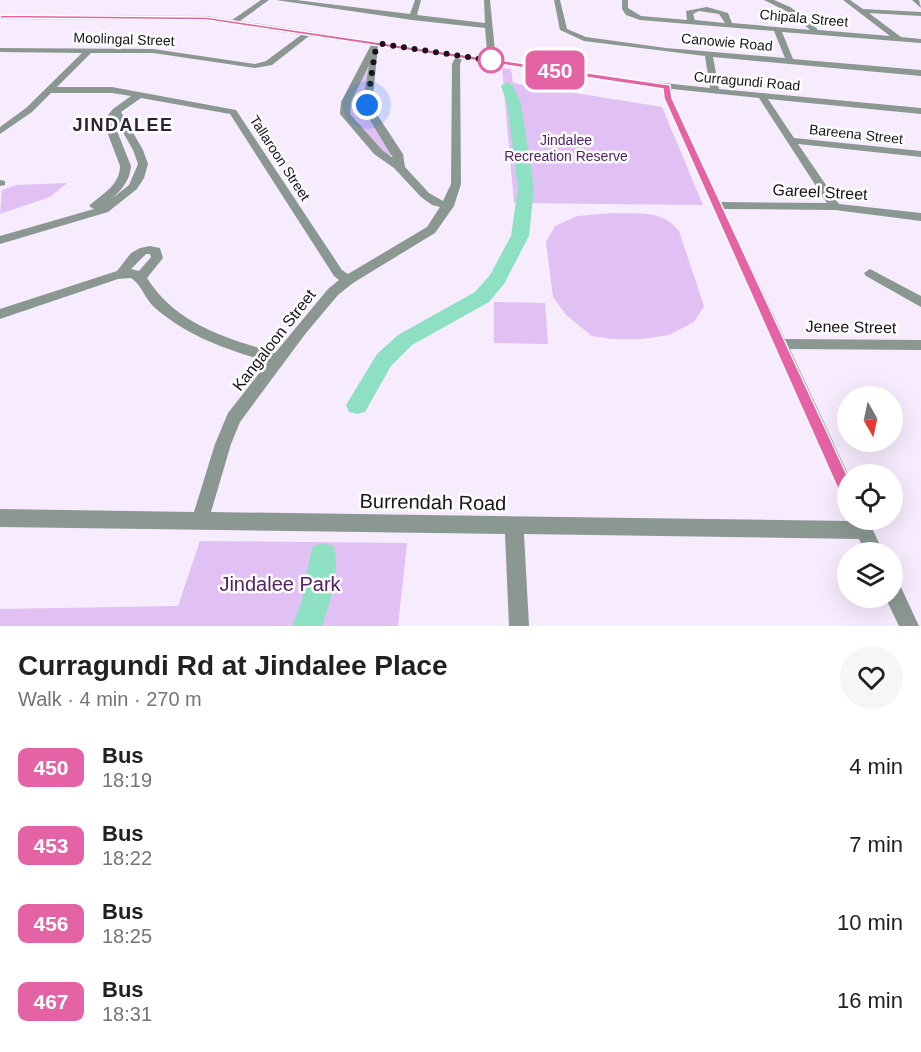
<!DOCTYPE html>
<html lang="en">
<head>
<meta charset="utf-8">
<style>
	:root { --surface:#fff; --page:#f6f6f6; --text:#202124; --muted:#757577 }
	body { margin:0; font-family:Helvetica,sans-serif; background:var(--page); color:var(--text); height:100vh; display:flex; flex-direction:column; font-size:22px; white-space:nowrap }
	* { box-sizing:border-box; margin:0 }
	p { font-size:20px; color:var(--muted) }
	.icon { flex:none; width:33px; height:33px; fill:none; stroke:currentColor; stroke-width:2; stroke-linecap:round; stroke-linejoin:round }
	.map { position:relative; height:626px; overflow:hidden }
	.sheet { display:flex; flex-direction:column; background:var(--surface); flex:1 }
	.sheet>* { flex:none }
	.badge { padding:0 12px; border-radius:9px; font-size:21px; line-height:39px }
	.needle { width:39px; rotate:171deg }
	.tools { position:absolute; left:837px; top:386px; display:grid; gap:12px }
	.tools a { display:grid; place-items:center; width:66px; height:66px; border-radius:50%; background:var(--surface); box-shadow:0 6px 24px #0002; font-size:30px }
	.you { position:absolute; width:30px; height:30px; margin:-15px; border:4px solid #fff; border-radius:50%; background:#1a73e8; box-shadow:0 0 0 9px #1a73e833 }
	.map>.badge { position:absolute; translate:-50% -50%; box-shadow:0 0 0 3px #fff }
	.round { display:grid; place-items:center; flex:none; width:63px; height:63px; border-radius:32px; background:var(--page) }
	.head { display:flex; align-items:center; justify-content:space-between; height:102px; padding:0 18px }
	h1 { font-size:28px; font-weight:800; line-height:45px }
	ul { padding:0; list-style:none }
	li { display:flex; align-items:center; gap:18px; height:78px; padding:0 18px }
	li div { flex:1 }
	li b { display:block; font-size:22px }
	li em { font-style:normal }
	li .badge { min-width:66px; font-weight:700; text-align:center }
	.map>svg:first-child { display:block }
</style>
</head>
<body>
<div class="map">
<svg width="921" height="626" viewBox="0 0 921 626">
	<rect width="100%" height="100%" fill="#f7ebfe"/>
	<g fill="#e1c0f4">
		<path d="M370 61 362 109 392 151 391 155H386L349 115 347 108Z"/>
		<path d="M502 68 511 69 513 83 662 107 703 205 514 203Z"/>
		<path d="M67 183 50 197 0 214 2 190 17 185Z"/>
		<path d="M612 213C638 214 662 209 679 231L704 306 694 322 669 335 643 339H612L592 336 566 315 553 297 546 242 555 226 577 216Z"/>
		<path d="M494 302 545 303 548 344 494 343Z"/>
		<path d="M200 541 407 543 398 626H0V609L178 606Z"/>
	</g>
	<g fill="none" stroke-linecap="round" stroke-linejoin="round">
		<g fill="#8de1c2" fill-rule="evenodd">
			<path d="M507 82 513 86 521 103 534 188 529 236 504 284 489 302 412 345 391 366 365 412 357 414 349 412 346 405 377 354 398 335 475 292 490 275 511 236 518 188 507 103 501 86Z"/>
			<path d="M323 543 333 546C342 569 329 603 322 626H292L302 601 310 556 313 546Z"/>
		</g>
		<g fill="#8b9892" fill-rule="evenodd">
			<path d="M261 0H269L240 21 484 58 487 51 485 28 412 20 276 0H296L410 14 415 0H421L417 15 485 23 484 0H490L495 51 492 59 636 80 710 88 705 56 584 41 560 30 554 0H560L567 29 586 37 666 48 785 58 774 31 640 20 626 15 622 9V0H628V8L641 16 687 20 686 11 707 7 728 13 732 23 810 30 792 14 764 0H774L790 7 809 20 818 30 890 36 843 0H850L863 9 921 12V16L869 13 901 37 921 39V43L782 32 793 59 921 70V76L713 57 719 89 921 108V114L768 99 794 138 921 151V157L798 144 839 204 921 213V221L835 210 724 209 785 339 921 340V350L790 349 848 474V501L842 499 664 98 663 88 462 59 460 64 461 184 454 206 435 233 353 283 338 295 306 333 240 422 231 444 211 512 851 521 850 519H868L883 552H865L859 539 524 534 529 626H509L505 534 0 527V509L194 512 215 444 228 413 268 362C226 349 188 337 154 307 145 299 142 285 131 278L118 279 0 319V309L117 271 131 253 140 248 150 246 160 248 163 258 147 278C177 325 224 337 275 353L328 289 339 280 334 276 230 114 141 98 121 112 143 150 148 164 144 178 137 189 108 212 0 244V236L94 209 89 206 91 204C104 193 120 184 120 166L103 121 113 109 131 96 112 93H51L32 112 0 134V127L26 108 82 53 0 52V48L153 49 255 64 266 61 301 35 207 20 0 19V15L207 16 232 20ZM699 11 719 14 725 23 695 20 693 14ZM309 36 371 45 341 102 340 114 374 154 394 168 421 197 432 205 440 207 427 227 348 274 342 270 236 110 112 87H57L91 53H153L255 68 272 65ZM378 46 455 58 452 64 451 184 443 201 429 193 405 167 403 154 372 107ZM369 65 362 107 393 158 382 150 350 114 351 102ZM672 89 759 98 827 203 721 202 672 98ZM115 118 133 150 138 164 129 185 105 204C118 194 130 183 131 166L113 121ZM146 254H150L151 257 139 271 131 269Z"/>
			<path d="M912 0H919L921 8Z"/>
			<path d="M0 180 5 181V185L0 186Z"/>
			<path d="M870 269 921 296V307L866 276 864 273Z"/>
			<path d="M892 581 899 583 919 626H899L885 597H892Z"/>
		</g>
	</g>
	<path fill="#e463a4" stroke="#fff" stroke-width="1.5" d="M0 15 207 17 670 85 672 98 853 488 855 493 853 498 848 500 842 498 664 98 663 89 207 20 0 18Z"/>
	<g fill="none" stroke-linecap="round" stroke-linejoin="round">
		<path stroke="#19141c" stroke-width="6" stroke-dasharray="0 10.8" d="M367 105 375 52 382 44 487 60 489 57 491 60"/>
	</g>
	<circle fill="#fff" stroke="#e463a4" stroke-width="3" cx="491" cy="60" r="12"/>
	<g text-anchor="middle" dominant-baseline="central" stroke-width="5" stroke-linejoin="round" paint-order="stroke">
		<g font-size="14" fill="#19141c" stroke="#fdfdfd">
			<text transform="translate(804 18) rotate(5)">Chipala Street</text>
			<text transform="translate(124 39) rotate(2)">Moolingal Street</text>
			<text transform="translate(727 42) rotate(5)">Canowie Road</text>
			<text transform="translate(747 81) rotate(5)">Curragundi Road</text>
			<text transform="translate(856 134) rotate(6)">Bareena Street</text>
			<text transform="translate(280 158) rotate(57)">Tallaroon Street</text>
		</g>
		<g font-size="14" fill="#522268" stroke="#fdfdfd">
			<text x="566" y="140">Jindalee<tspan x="566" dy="16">Recreation Reserve</tspan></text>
		</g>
		<g font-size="16" fill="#19141c" stroke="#fdfdfd">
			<text transform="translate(820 192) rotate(3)">Gareel Street</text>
			<text transform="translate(851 327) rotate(1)">Jenee Street</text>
			<text transform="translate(274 340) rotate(-52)">Kangaloon Street</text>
		</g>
		<g font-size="18" font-weight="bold" letter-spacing="1.5" fill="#2f2436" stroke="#fdfdfd">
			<text x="123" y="125">JINDALEE</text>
		</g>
		<g font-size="20" fill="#19141c" stroke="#fdfdfd">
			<text transform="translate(433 502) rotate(1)">Burrendah Road</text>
		</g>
		<g font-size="20" fill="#522268" stroke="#fdfdfd">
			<text x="280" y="584">Jindalee Park</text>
		</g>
	</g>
</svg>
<div class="tools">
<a><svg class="needle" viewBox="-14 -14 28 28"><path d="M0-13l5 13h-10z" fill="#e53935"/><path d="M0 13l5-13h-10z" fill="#757577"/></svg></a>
<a><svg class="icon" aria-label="locate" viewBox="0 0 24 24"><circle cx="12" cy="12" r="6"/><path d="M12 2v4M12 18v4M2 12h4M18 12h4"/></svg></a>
<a><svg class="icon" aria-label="layers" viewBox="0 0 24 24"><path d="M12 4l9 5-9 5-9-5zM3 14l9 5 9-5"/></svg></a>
</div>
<div class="you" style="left:367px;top:105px"></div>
<b class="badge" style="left:555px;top:70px;background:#e463a4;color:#fff">450</b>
</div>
<section class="sheet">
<div class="head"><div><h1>Curragundi Rd at Jindalee Place</h1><p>Walk · 4 min · 270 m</p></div><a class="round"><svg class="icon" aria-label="heart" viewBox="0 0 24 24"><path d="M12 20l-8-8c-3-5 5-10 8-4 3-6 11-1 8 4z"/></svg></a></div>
<ul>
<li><span class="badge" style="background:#e463a4;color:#fff">450</span><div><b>Bus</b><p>18:19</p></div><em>4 min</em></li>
<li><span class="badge" style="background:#e463a4;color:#fff">453</span><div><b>Bus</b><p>18:22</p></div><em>7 min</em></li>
<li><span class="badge" style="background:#e463a4;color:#fff">456</span><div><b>Bus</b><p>18:25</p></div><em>10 min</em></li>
<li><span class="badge" style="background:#e463a4;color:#fff">467</span><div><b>Bus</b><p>18:31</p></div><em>16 min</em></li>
</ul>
</section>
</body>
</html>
